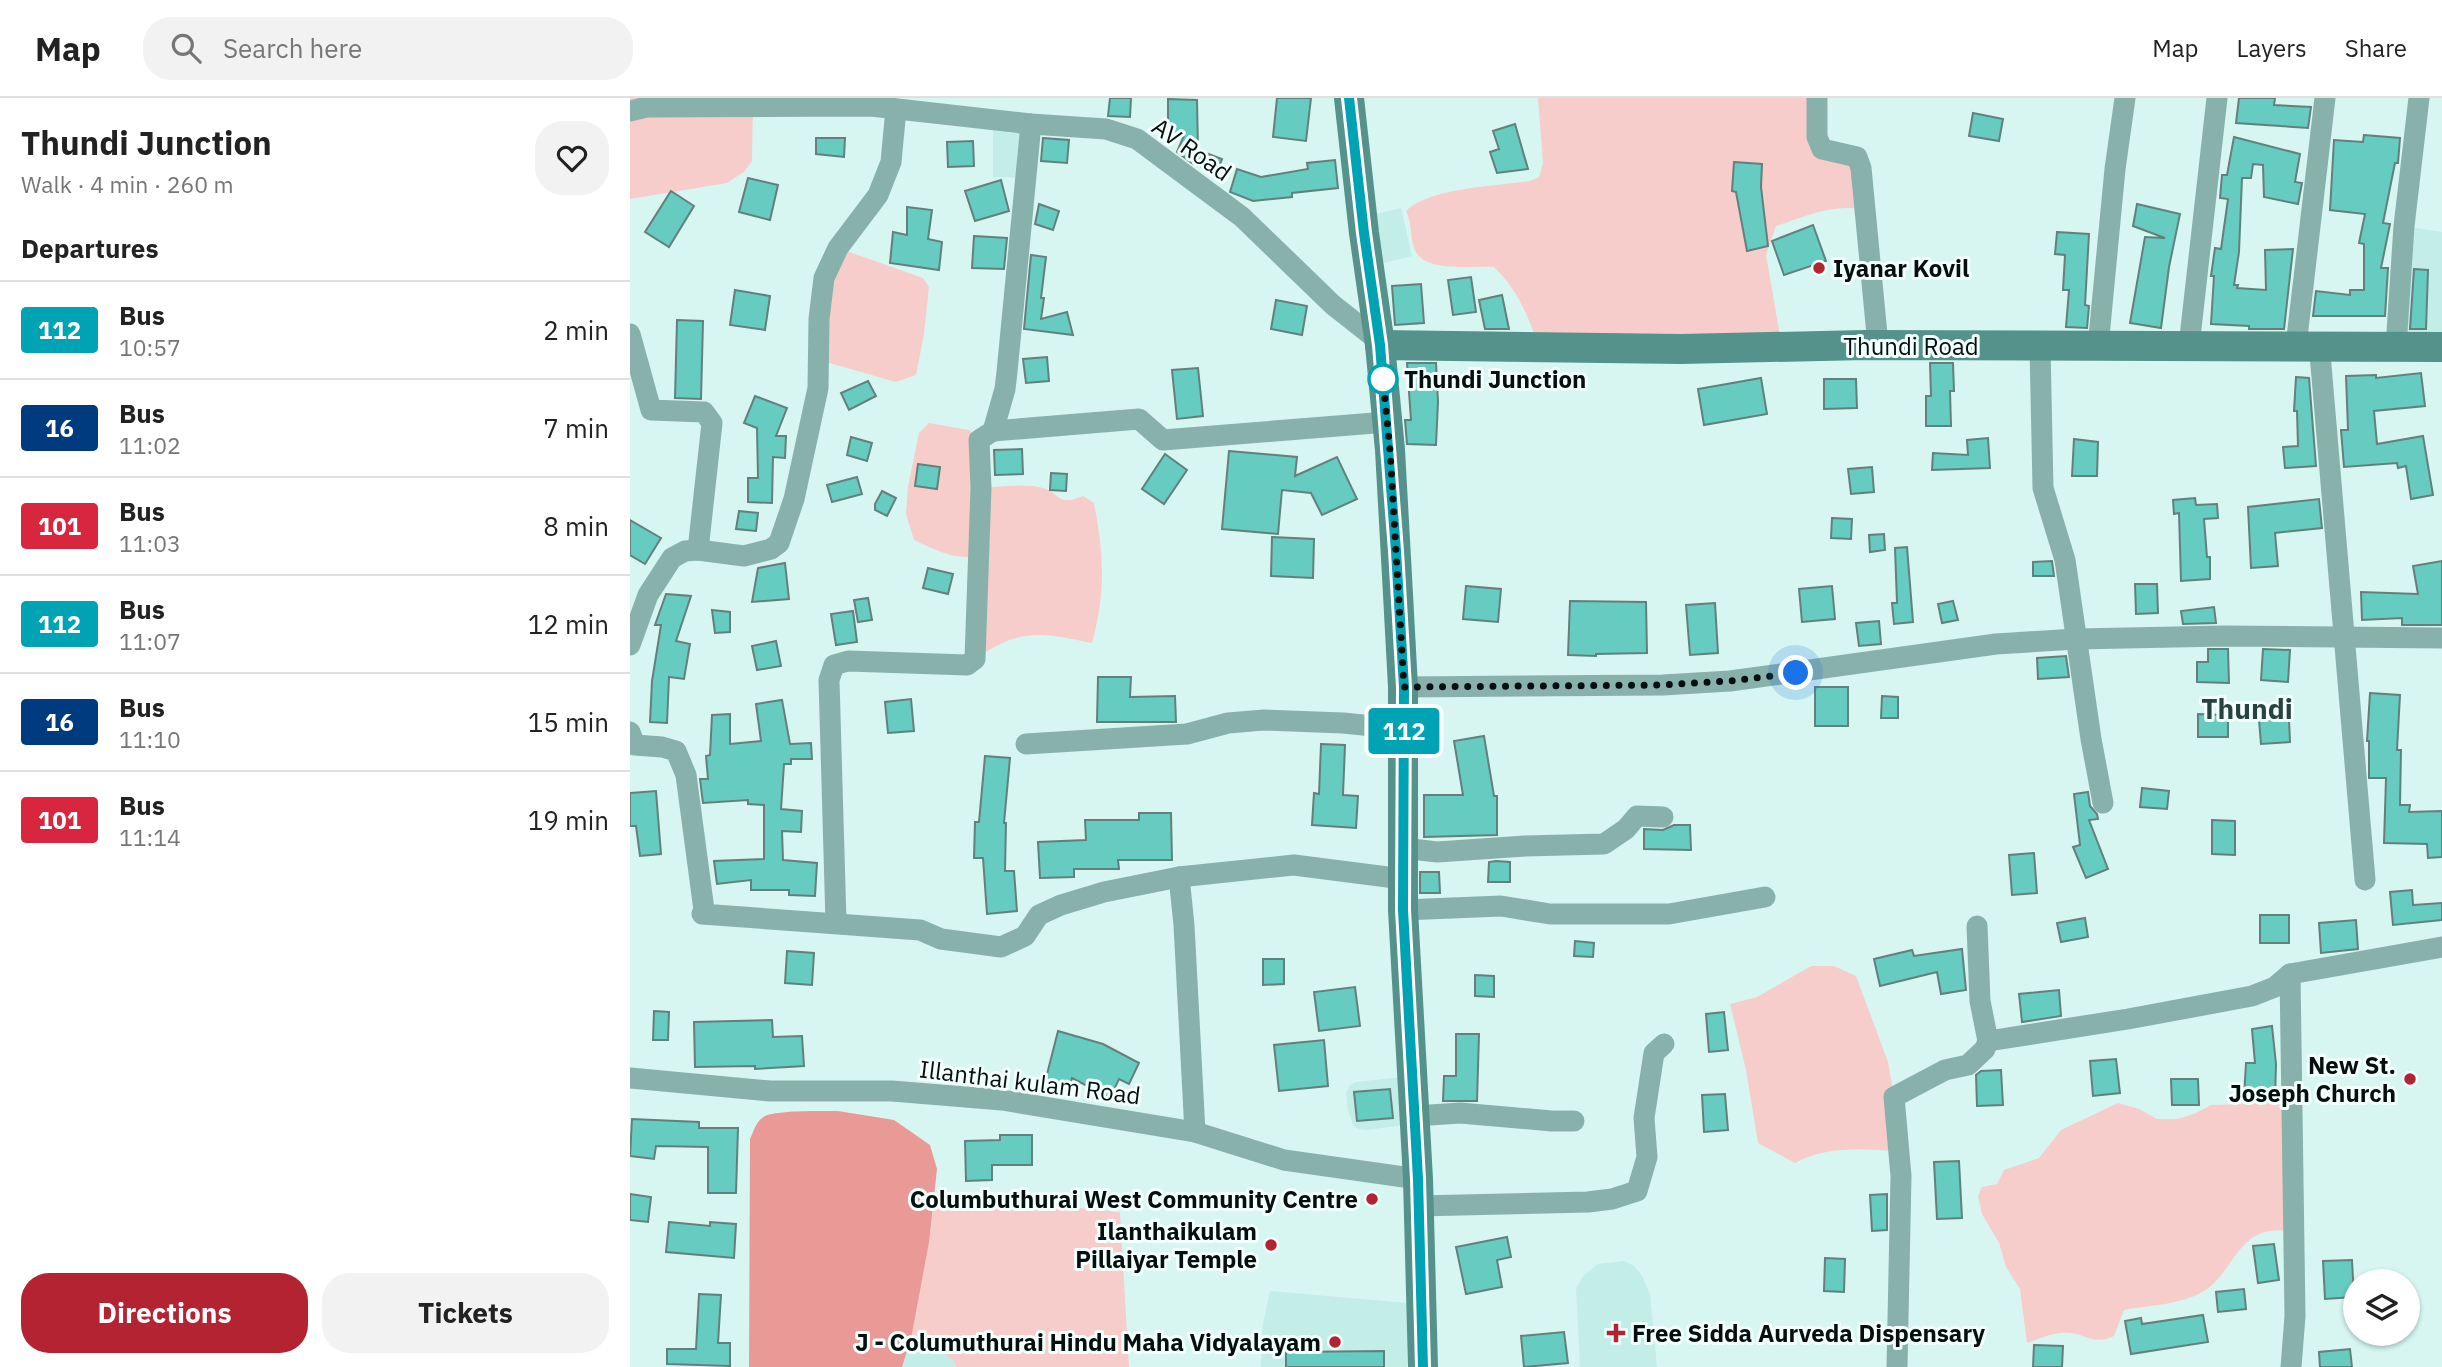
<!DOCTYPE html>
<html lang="en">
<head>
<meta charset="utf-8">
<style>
	:root { --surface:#fff; --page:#f2f2f2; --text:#222; --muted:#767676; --line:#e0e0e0; --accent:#b42332 }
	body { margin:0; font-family:"IBM Plex Sans",sans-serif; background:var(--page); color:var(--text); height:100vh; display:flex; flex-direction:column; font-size:26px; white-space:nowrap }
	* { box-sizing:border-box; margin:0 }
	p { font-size:23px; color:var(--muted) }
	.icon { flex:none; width:38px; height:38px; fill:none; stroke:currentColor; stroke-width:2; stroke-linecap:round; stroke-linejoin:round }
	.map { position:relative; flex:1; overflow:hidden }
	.sheet { display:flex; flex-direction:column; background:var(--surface); width:630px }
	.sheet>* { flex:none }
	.badge { padding:0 14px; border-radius:5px; font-size:24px; line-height:46px }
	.tools { position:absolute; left:1713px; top:1171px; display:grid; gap:14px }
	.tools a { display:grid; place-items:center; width:77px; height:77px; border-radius:50%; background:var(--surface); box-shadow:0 2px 5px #0004; font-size:35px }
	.you { position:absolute; width:35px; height:35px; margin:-18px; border:5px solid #fff; border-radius:50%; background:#1a73e8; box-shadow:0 0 0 10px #1a73e833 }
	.map>.badge { position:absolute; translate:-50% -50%; box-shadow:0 0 0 4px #fff }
	h2 { padding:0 21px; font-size:26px; line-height:63px }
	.round { display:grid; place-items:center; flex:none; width:74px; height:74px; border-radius:28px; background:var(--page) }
	.overview { display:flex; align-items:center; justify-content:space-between; height:119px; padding:0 21px }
	h1 { font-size:33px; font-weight:700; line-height:52px }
	.action { display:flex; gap:14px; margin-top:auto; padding:14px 21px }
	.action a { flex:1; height:80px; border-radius:28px; background:var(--accent); color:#fff; font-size:28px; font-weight:700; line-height:80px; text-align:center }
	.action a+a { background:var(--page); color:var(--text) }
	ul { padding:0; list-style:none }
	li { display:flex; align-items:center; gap:21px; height:98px; padding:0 21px; border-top:2px solid var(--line) }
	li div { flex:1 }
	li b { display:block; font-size:26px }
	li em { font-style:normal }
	li .badge { min-width:77px; font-weight:700; text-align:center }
	header { display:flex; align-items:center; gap:42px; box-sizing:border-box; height:98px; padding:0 35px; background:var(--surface); border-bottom:2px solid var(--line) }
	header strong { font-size:33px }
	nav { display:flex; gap:38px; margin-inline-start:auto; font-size:24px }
	.search { width:490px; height:63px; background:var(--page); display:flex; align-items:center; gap:18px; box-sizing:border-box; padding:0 24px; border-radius:28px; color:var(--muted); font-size:26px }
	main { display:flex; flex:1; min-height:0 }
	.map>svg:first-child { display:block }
</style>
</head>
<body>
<header>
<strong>Map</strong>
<div class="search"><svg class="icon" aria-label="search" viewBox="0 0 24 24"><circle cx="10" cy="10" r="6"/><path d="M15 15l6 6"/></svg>Search here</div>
<nav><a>Map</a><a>Layers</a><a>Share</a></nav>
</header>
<main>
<section class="sheet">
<div class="overview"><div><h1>Thundi Junction</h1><p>Walk · 4 min · 260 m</p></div><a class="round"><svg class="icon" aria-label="heart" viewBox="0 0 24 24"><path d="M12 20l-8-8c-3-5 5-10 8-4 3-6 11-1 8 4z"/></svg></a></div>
<h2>Departures</h2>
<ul>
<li><span class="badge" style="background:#00a3b4;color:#fff">112</span><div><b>Bus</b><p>10:57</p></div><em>2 min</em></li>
<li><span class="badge" style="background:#003b80;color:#fff">16</span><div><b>Bus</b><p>11:02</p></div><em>7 min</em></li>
<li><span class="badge" style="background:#d7263d;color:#fff">101</span><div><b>Bus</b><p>11:03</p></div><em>8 min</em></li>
<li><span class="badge" style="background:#00a3b4;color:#fff">112</span><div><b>Bus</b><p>11:07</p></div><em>12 min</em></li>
<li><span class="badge" style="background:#003b80;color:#fff">16</span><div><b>Bus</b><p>11:10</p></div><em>15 min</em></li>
<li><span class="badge" style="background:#d7263d;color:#fff">101</span><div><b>Bus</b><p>11:14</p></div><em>19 min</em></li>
</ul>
<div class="action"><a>Directions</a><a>Tickets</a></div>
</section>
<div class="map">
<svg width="1812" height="1269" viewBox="0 0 1812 1269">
	<rect width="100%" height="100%" fill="#d7f6f2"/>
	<g fill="#c3ede7">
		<path d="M363 21 401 26 397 80 363 79Z"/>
		<path d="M771 110 782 158 749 166 737 118Z"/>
		<path d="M1774 128 1812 134V249H1766Z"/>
		<path d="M782 978 785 1026 736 1032 728 1031 723 1027 718 1012 716 995 720 987 726 984Z"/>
		<path d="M994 1163 1004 1168 1011 1176 1020 1196 1027 1269H950L946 1190 954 1177 968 1166Z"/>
		<path d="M640 1193 778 1205 777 1269H631L633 1226Z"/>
		<path d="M281 1241 309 1252 326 1264V1269H272Z"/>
	</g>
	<g fill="#f7cdcb">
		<path d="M0 0H168L123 9 122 63 115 73 97 85 0 101Z"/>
		<path d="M908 0H1187V39L1227 59 1234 112C1203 105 1175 119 1146 128L1136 157 1152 249H909C898 218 888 192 864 169 841 167 793 176 784 150 780 137 782 125 776 113 798 90 867 88 900 83L909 79 913 65Z"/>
		<path d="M208 150 293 180 299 189 294 236 286 277 266 284 189 262Z"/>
		<path d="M299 325 339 332 349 342 351 390C370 389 394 385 413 390 431 395 426 409 453 398L464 405C474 459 476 492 462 545 409 534 391 530 345 561L347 458C323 462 306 452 284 442L276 416 278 389 289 335Z"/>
		<path d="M1181 868H1204L1226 878 1258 964 1264 999 1269 1054C1236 1050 1195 1048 1165 1065L1128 1045 1116 972 1100 906 1127 899Z"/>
		<path d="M1660 1004 1662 1132C1654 1133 1643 1132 1635 1134 1606 1142 1599 1178 1574 1193 1551 1207 1520 1207 1494 1212L1484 1238C1461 1249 1454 1232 1430 1235 1419 1236 1407 1242 1397 1245L1390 1191 1376 1169 1369 1145 1352 1116 1348 1098 1352 1089 1367 1086 1374 1072 1409 1060 1431 1032 1488 1005 1509 1011 1527 1021H1547L1564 1016 1581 1007Z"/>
		<path d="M305 1100H351L490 1114 499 1269H326L325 1264 309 1252 281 1241Z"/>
	</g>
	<path fill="#e99996" d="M208 1013 264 1022 300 1047 307 1071 299 1144 281 1241 272 1269H119L120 1041C124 1033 126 1023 135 1018 148 1012 192 1013 208 1013Z"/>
	<g fill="#66cbc0" stroke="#63807c" stroke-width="2">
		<path d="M480 0H501L500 19 478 18Z"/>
		<path d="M647 0H681L676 43 643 39Z"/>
		<path d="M1609 0H1645L1644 7 1681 9 1678 30 1606 25Z"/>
		<path d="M538 1 567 2 568 52 592 61 587 74 562 65 547 54 555 35H538Z"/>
		<path d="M1343 15 1373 21 1369 43 1339 38Z"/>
		<path d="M885 26 898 71 867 75 860 54 869 51 863 33Z"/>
		<path d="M1734 37 1770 40 1768 65H1765L1753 125 1760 126 1751 170H1758L1755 218H1683L1686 193 1720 197V192H1734V146L1729 145 1735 116 1700 112 1704 42 1733 44Z"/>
		<path d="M1604 39 1670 56 1665 84 1672 85 1668 106 1634 99 1633 67 1623 66 1621 80H1612L1609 154 1604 187H1608L1607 190 1636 192 1635 152 1663 151 1654 231H1619V228L1581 226 1584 178H1581L1585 150 1591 151 1598 101 1590 100 1592 77H1597Z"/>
		<path d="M186 40H215L214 59 186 56Z"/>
		<path d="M413 40 439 42 437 65 411 63Z"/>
		<path d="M343 43 344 68 318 69 317 44Z"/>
		<path d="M705 62 708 90 662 95V99L623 103 600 94 607 71 631 79 678 71 677 65Z"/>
		<path d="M1104 64 1132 66 1131 89 1138 148 1117 153 1106 94 1102 93Z"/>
		<path d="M118 80 148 87 140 122 109 114Z"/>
		<path d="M371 82 379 113 345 123 335 93Z"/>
		<path d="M41 93 64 108 39 149 15 134Z"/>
		<path d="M409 106 429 113 423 132 405 126Z"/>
		<path d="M1507 106 1550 116 1539 169 1531 230 1500 225 1515 139 1535 140 1503 128Z"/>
		<path d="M277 109 302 112 298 141 312 144 309 172 260 165 263 134 277 137Z"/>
		<path d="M1183 127 1196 163 1154 177 1142 143Z"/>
		<path d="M1427 134 1459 136 1455 207 1459 208 1457 230 1436 229 1439 192H1433L1435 157 1425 156Z"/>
		<path d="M344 138 377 140 374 171 342 170Z"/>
		<path d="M401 157 416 159 411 200H414L411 221 437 214 443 237 394 231Z"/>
		<path d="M1784 171 1798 172 1796 231H1780Z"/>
		<path d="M841 179 846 214 823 217 818 182Z"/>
		<path d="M791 186 794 225 765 227 762 188Z"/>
		<path d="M105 192 140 198 135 232 100 227Z"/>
		<path d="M872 197 879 231H855L849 202Z"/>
		<path d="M646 202 677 208 672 237 641 231Z"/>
		<path d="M47 222 73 223 71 301 45 300Z"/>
		<path d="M417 259 419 283 396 285 393 261Z"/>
		<path d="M777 265H806L808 304 806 347 777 346 775 322H781Z"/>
		<path d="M1300 265H1323L1324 293H1320L1321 328H1296V298H1301Z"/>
		<path d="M568 270 573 318 547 321 542 272Z"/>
		<path d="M1791 275 1795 308 1744 313 1747 346 1793 338 1803 397 1781 401 1776 368 1768 370 1767 365 1714 369 1711 332H1718L1716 278 1746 277V280Z"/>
		<path d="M1666 279 1679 280 1686 368 1655 370 1653 349 1668 348 1667 313H1664Z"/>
		<path d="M1131 280 1137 316 1074 327 1068 291Z"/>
		<path d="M1194 281H1226L1227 310 1194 311Z"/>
		<path d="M238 283 246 298 219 312 211 295Z"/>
		<path d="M125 298 157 310 146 338H156L155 360 143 359 142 405 118 404V380H128L127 330 114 325Z"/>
		<path d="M221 339 242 345 237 363 217 357Z"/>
		<path d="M1358 340 1360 370 1302 372 1303 355 1338 357 1337 342Z"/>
		<path d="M1444 341 1468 344 1467 378H1442Z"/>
		<path d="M392 351 393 376 365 377 364 352Z"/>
		<path d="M599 353 667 359 665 378 707 359 727 401 692 417 681 395 652 392 648 436 592 431Z"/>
		<path d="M535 356 557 372 534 406 512 391Z"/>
		<path d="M288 366 310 369 307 391 285 388Z"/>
		<path d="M1242 369 1244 394 1221 396 1218 371Z"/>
		<path d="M421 375 437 376 436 393 420 392Z"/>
		<path d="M227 379 232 396 202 404 197 387Z"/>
		<path d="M252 393 266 400 257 418 245 412V406Z"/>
		<path d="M1565 400 1566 407 1587 406 1588 420 1574 421 1577 459H1580V481L1551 483 1549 415 1544 416 1543 402Z"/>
		<path d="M1689 401 1692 430 1645 435 1648 468 1621 470 1618 409Z"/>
		<path d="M109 413 128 415 126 433 106 431Z"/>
		<path d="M1202 420 1222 421 1221 441 1201 440Z"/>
		<path d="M0 422 31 440 15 466 0 457Z"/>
		<path d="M1254 436 1255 452 1240 454 1239 437Z"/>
		<path d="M642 439 684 441 683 480 641 478Z"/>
		<path d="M1277 449 1283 524 1264 526 1262 505H1267L1265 450Z"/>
		<path d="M1422 463 1424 478H1403V464Z"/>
		<path d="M1812 463V527H1772V520L1732 522 1731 494 1788 496 1783 468Z"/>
		<path d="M155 465 159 501 122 504 128 470Z"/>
		<path d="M298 470 323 476 318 496 293 490Z"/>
		<path d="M1505 486H1527L1528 515 1506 516Z"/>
		<path d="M836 488 871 491 868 524 833 521Z"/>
		<path d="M1202 488 1205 521 1172 524 1169 491Z"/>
		<path d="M36 496 61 498 46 543 60 546 54 581 39 579 37 625 20 624 22 583 31 527H25Z"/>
		<path d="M238 500 242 522 228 524 224 502Z"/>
		<path d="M940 503 1016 504 1017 555 966 556V558L938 557Z"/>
		<path d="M1323 503 1328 522 1312 525 1308 506Z"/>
		<path d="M1085 505 1088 555 1060 557 1056 507Z"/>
		<path d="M1584 509 1586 525 1553 526 1551 513Z"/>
		<path d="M82 512 100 514V534L85 535Z"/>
		<path d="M223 513 227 544 206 547 201 516Z"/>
		<path d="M1249 523 1251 546 1229 548 1226 525Z"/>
		<path d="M146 543 151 568 127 572 122 548Z"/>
		<path d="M1578 551H1598L1599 585 1567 584V564H1578Z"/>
		<path d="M1633 551 1660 552 1658 584 1631 582Z"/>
		<path d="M1436 558 1439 579 1408 581 1407 560Z"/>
		<path d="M468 579H501L500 599 545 598 546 624H467Z"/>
		<rect x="1185" y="589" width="33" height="39"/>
		<path d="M1740 595 1770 597 1767 652H1771L1770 707H1780L1779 714 1812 713V759L1798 760 1797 746 1754 745 1756 680H1739V643H1737Z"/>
		<path d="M1252 598 1268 599V620H1251Z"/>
		<path d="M281 601 284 633 258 635 255 604Z"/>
		<path d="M152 602 160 646 181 645 182 661H161V666H154L151 711 172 713 171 734 152 733 153 762 187 765 185 798 159 797V792H121V782L87 786 84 763 134 761V707L118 706V702L73 705 70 681H78L76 658 80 657 82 617 100 616V646L131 643 126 606Z"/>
		<path d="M1568 616 1598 617V639H1568Z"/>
		<path d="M1659 621 1660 644 1631 646 1629 622Z"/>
		<path d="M854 638 864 698H867V737L794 739V697H833L824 643Z"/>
		<path d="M691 646 715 647 713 697 728 698 726 730 682 727 684 695 689 696Z"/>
		<path d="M355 658 380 660 374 725H376L375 773H384L387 813 357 816 353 760H344L345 724H349Z"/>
		<path d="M1512 690 1539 693 1537 711 1510 709Z"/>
		<path d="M26 693 31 756 10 758 6 728H0V695Z"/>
		<path d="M1458 694 1460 708 1467 716 1468 721 1459 722 1478 771 1456 780 1443 749 1450 747 1444 696Z"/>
		<path d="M509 715H541L542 762H488L489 771H444V779L410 780 408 744 456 742 455 722H509Z"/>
		<path d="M1582 722 1605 723V757L1582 756Z"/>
		<path d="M1044 727H1060L1061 752 1014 751V731L1033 732Z"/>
		<path d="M1404 755 1407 795 1382 797 1379 757Z"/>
		<path d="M866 763 880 764V784H858L859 764Z"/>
		<path d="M790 774H809L810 795H790Z"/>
		<path d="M1782 792 1783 807 1812 805V822L1763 827 1760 794Z"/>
		<rect x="1630" y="817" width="29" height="28"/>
		<path d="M1455 820 1458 839 1431 844 1427 825Z"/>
		<path d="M1726 822 1728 851 1691 855 1689 825Z"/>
		<path d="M945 843 964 845 963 859 944 858Z"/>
		<path d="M1332 851 1336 892 1311 896 1307 874 1250 888 1244 861 1282 852 1284 858Z"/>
		<path d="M157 853 184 855 182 887 155 885Z"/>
		<path d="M633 861H654V886L633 887Z"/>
		<path d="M845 877 864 878V899L845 898Z"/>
		<path d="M725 889 730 928 689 933 684 894Z"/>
		<path d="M1429 892 1431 918 1392 924 1389 896Z"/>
		<path d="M24 913 39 914 38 942H23Z"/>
		<path d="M1094 914 1098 952 1079 954 1076 916Z"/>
		<path d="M142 922 143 939 172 938 174 968 125 971V968L65 969 64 924Z"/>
		<path d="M1642 928 1646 966 1645 1000 1614 999 1616 965H1625L1622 931Z"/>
		<path d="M428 933 473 946 509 965 499 986 489 981 480 1000 442 980 439 991 415 984Z"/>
		<path d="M826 936H849L847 1003H813L814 978H826Z"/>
		<path d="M694 942 698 988 649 993 644 947Z"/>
		<path d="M1486 961 1490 995 1463 998 1460 963Z"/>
		<path d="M1371 972 1373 1007 1347 1008 1346 977 1351 973Z"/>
		<path d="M1541 981H1568L1569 1007H1542Z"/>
		<path d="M760 991 763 1020 727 1023 724 994Z"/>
		<path d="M1095 996 1098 1032 1074 1034 1072 997Z"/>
		<path d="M2 1021 69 1024V1030H108L106 1095H78V1049L26 1048 24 1061 0 1058Z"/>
		<path d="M370 1037H402V1067H362V1082L336 1083 335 1043 370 1042Z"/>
		<path d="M1329 1063 1332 1120 1307 1121 1304 1064Z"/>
		<path d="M0 1096 21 1099 18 1124 0 1122Z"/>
		<path d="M1257 1096V1132L1242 1133 1240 1097Z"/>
		<path d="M39 1124 80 1128V1124L106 1126 104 1160 36 1154Z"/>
		<path d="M877 1139 881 1159 867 1162 872 1189 836 1196 826 1149Z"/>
		<path d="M1644 1146 1649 1182 1628 1185 1623 1148Z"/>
		<path d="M1195 1160 1215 1161 1214 1194 1194 1193Z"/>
		<path d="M1722 1162 1724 1199 1695 1201 1693 1163Z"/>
		<path d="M1614 1191 1616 1211 1588 1214 1586 1194Z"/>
		<path d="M69 1196 91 1197 88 1245H100V1268L37 1266V1251H66Z"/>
		<path d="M1573 1217 1578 1244 1501 1256 1495 1223 1511 1220 1512 1226Z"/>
		<path d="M934 1234 938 1265 894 1269 891 1238Z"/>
		<path d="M1404 1247 1433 1248 1432 1269H1403Z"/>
		<path d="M1720 1251 1722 1269H1690L1689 1254Z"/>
		<path d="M754 1253V1269H656V1254Z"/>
	</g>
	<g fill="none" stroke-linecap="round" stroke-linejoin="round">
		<g stroke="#89b1ab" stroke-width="21">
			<path d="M1187 0V39L1192 51 1227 59 1231 70 1248 247"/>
			<path d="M0 13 17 9 241 8 401 26 476 31 507 41 612 119 703 207 750 244"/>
			<path d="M0 236 21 312 74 314 82 325 68 452"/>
			<path d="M1559 248 1587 0"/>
			<path d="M1666 248 1695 0"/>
			<path d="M1410 249 1413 390 1435 462 1461 641 1473 705"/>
			<path d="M1468 249 1485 71 1495 0"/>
			<path d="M1766 249 1774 128 1789 0"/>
			<path d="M1690 256 1735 782"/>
			<path d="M363 333 509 321 533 342 757 324"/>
			<path d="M0 547 18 497 42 460 55 453 68 452 114 458 141 451 149 445 164 401 188 290 189 221 194 180 208 150 248 97 261 64 266 11"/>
			<path d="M773 589 1033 587 1100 583 1366 546 1446 541 1595 538 1812 540"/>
			<path d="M0 634 5 647 32 649 46 653 56 677 74 812 72 816 290 832 311 841 371 849 395 838 409 817 431 807 474 794 549 779 664 767 773 781"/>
			<path d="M396 646 557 636 598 625 634 622 713 625 773 631"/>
			<path d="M773 750 807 754 895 748 974 746 996 731 1007 718 1033 719"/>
			<path d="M549 779 554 827 565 1034"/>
			<path d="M773 812 871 808 920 816H1039L1135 799"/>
			<path d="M206 824 199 582 204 567 218 563 337 567 345 561 351 390 349 342 363 333 375 291 377 274 401 26"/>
			<path d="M1358 943 1498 921 1622 898 1645 889 1660 876"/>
			<path d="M0 980 140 993H262L372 1002 565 1034 654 1062 788 1081"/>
			<path d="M785 1018 830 1015 922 1023H944"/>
			<path d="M788 1108 958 1104 982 1101 1007 1093 1017 1059 1014 1020 1024 955 1034 946"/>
			<path d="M1267 1269 1271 1078 1264 999 1315 972 1338 967 1355 951 1358 943 1350 903 1347 828"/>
			<path d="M1661 1269 1665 1218 1660 876 1812 849"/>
		</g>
		<g stroke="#54928b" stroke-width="30">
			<path d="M719 0 734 135 750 247 760 352 767 478 773 589V812L788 1081 793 1269"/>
			<path d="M750 247 1051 251 1235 247 1812 249"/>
		</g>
	</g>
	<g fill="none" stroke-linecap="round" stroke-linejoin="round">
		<g stroke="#fff" stroke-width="16">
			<path id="line" d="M719 0 734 135 750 247 766 453 774 589 773 812 788 1081 793 1269"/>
		</g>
		<use href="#line" stroke="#00a3b4" stroke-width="10"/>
		<path stroke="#050f0e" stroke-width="7" stroke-dasharray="0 12.6" d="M753 281 752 272 760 352 774 589 1033 587 1100 583 1166 575"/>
	</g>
	<g fill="#b42332" stroke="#f2fffd" stroke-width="2.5">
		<circle cx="1189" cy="170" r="7"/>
		<circle cx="1780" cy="981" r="7"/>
		<circle cx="742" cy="1101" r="7"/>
		<circle cx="641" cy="1147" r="7"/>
		<path d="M982.5 1224.5h7v7h7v7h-7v7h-7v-7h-7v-7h7z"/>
		<circle cx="705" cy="1244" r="7"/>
	</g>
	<circle fill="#fff" stroke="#00a3b4" stroke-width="3.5" cx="753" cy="281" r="14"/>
	<g text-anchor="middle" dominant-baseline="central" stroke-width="6" stroke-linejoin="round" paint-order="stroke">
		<g font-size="24" fill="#050f0e" stroke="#f2fffd">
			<text transform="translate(562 51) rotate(35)">AV Road</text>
			<text x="1281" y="248">Thundi Road</text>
			<text transform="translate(400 984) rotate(7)">Illanthai kulam Road</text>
		</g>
		<g font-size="24" font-weight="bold" fill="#050f0e" stroke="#f2fffd" text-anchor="end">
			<text x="1203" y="170" text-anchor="start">Iyanar Kovil</text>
			<text x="1766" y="967">New St.<tspan x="1766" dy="28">Joseph Church</tspan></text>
			<text x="728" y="1101">Columbuthurai West Community Centre</text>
			<text x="627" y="1133">Ilanthaikulam<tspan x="627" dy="28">Pillaiyar Temple</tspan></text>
			<text x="1002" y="1235" text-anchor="start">Free Sidda Aurveda Dispensary</text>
			<text x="691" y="1244">J - Columuthurai Hindu Maha Vidyalayam</text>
		</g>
		<g font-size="24" font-weight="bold" fill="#050f0e" stroke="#f2fffd" text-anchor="start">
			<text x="774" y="281">Thundi Junction</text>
		</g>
		<g font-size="28" font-weight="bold" fill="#28423f" stroke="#f2fffd">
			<text x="1617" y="610">Thundi</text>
		</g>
	</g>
</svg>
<div class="tools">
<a><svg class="icon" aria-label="layers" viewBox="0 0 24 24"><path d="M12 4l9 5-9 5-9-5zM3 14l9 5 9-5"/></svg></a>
</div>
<div class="you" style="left:1166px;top:575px"></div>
<b class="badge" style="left:774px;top:633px;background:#00a3b4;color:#fff">112</b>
</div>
</main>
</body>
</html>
